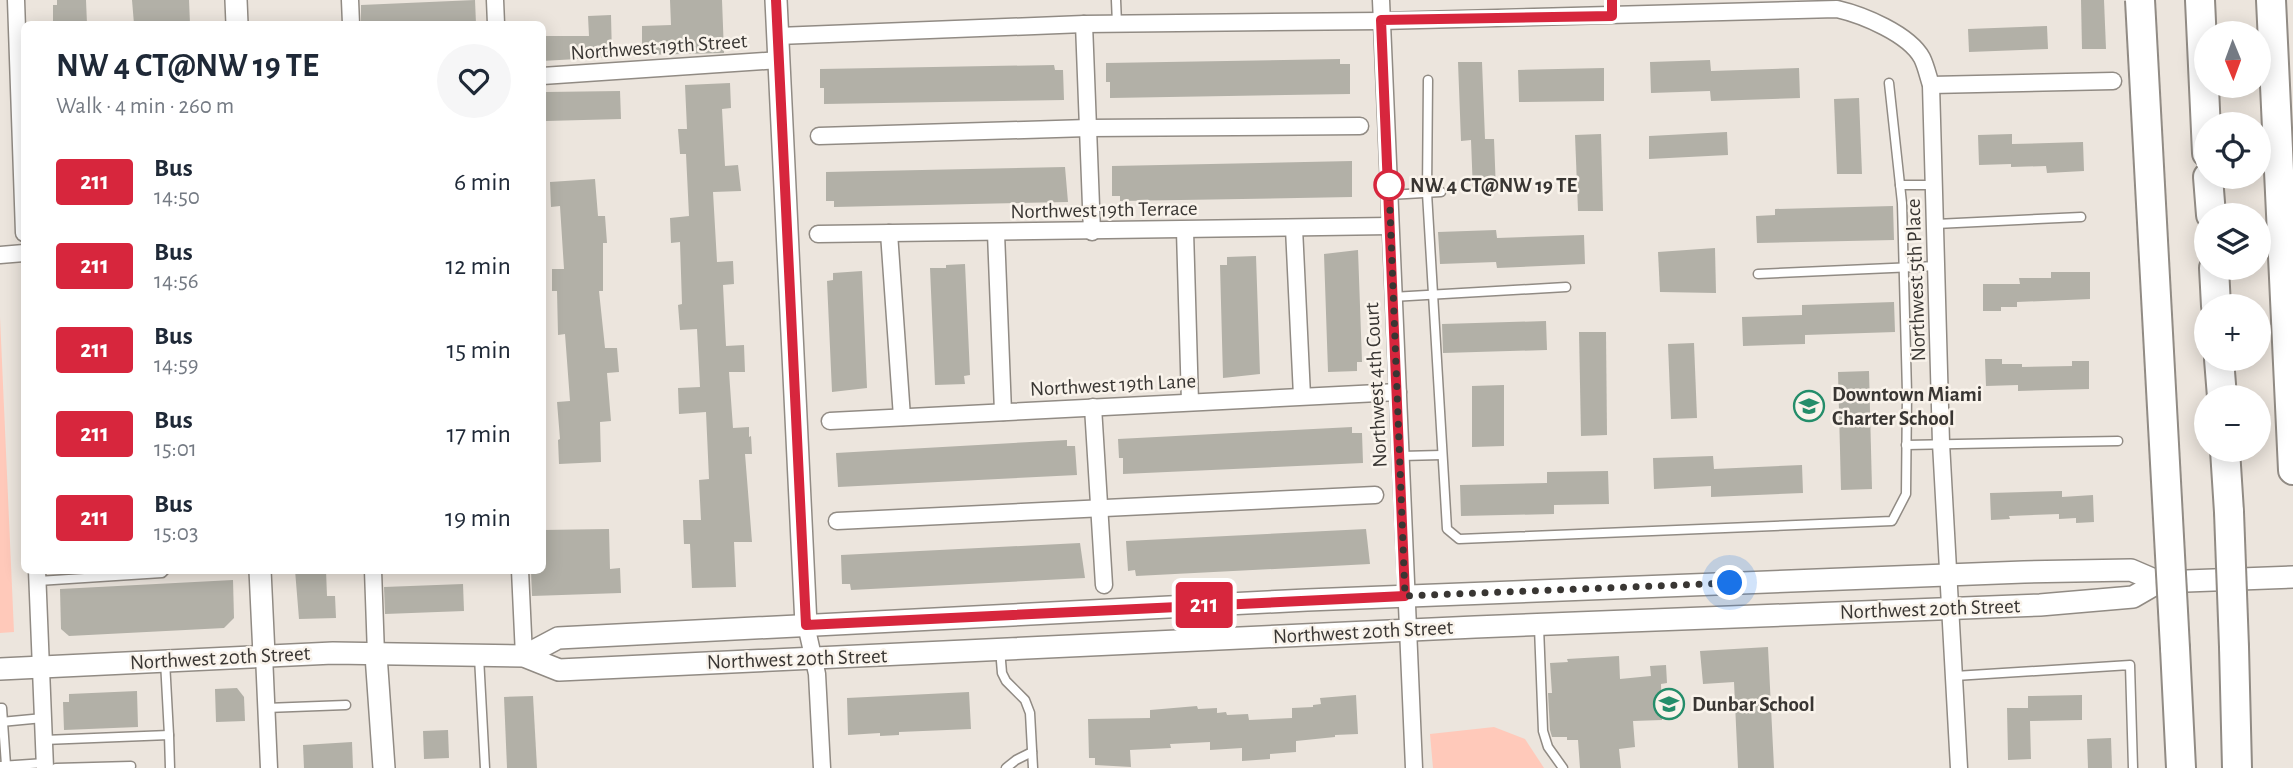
<!DOCTYPE html>
<html lang="en">
<head>
<meta charset="utf-8">
<style>
	:root { --surface:#fff; --page:#f6f6f7; --text:#1f2937; --muted:#747a83 }
	body { margin:0; font-family:"Alegreya Sans",sans-serif; background:var(--page); color:var(--text); height:100vh; display:flex; flex-direction:column; font-size:26px; white-space:nowrap }
	* { box-sizing:border-box; margin:0 }
	p { font-size:23px; color:var(--muted) }
	.icon { flex:none; width:38px; height:38px; fill:none; stroke:currentColor; stroke-width:2; stroke-linecap:round; stroke-linejoin:round }
	.map { position:relative; flex:1; overflow:hidden }
	.drawer { position:absolute; left:21px; top:21px; width:525px; height:553px; display:flex; flex-direction:column; background:var(--surface); border-radius:10px; box-shadow:0 4px 18px #0003 }
	.drawer>* { flex:none }
	.badge { padding:0 14px; border-radius:5px; font-size:24px; line-height:46px }
	.needle { width:46px; rotate:179deg }
	.fabs { position:absolute; left:2194px; top:21px; display:grid; gap:14px }
	.fabs a { display:grid; place-items:center; width:77px; height:77px; border-radius:50%; background:var(--surface); box-shadow:0 4px 18px #0003; font-size:35px }
	.you { position:absolute; width:35px; height:35px; margin:-18px; border:5px solid #fff; border-radius:50%; background:#1a73e8; box-shadow:0 0 0 10px #1a73e833 }
	.map>.badge { position:absolute; translate:-50% -50%; box-shadow:0 0 0 4px #fff }
	.round { display:grid; place-items:center; flex:none; width:74px; height:74px; border-radius:37px; background:var(--page) }
	.headline { display:flex; align-items:center; justify-content:space-between; height:119px; padding:0 35px }
	h1 { font-size:33px; font-weight:700; line-height:52px }
	ul { padding:0; list-style:none }
	li { display:flex; align-items:center; gap:21px; height:84px; padding:0 35px }
	li div { flex:1 }
	li b { display:block; font-size:26px }
	li em { font-style:normal }
	li .badge { min-width:77px; font-weight:700; text-align:center }
	.map>svg:first-child { display:block }
</style>
</head>
<body>
<div class="map">
<svg width="2293" height="768" viewBox="0 0 2293 768">
	<rect width="100%" height="100%" fill="#ece5dd"/>
	<g fill="#ffc9ba">
		<path d="M0 317 14 632 0 633Z"/>
		<path d="M1494 727 1525 739 1544 768H1433L1430 734Z"/>
	</g>
	<g fill="#b2b0a7">
		<path d="M57 0H86L87 24H53V5H57Z"/>
		<path d="M132 0H189L190 24H134Z"/>
		<path d="M475 0 476 24H361V5Z"/>
		<path d="M670 0H722L724 53 642 55V26L671 25Z"/>
		<path d="M2081 0H2104L2106 49H2082Z"/>
		<path d="M611 15 612 57 542 61V36H589L588 16Z"/>
		<path d="M2047 26 2048 49 1969 52 1968 29Z"/>
		<path d="M1340 59V64H1350V94L1110 98V82H1106V63Z"/>
		<path d="M1710 60 1711 71 1799 68 1800 98 1711 101 1710 91 1651 93 1650 62Z"/>
		<path d="M1458 62H1482L1485 139H1494L1496 191 1473 192 1471 140 1461 141Z"/>
		<path d="M1054 65 1055 70H1063L1064 100 824 104V88H820V69Z"/>
		<path d="M1604 68V101L1519 102 1518 70Z"/>
		<path d="M730 83 731 108 722 109 725 166 738 165 741 191 713 192 717 262 733 261 734 284 723 285 726 346 744 345 745 372H729L733 428 749 427V437L751 436 752 454H745L752 542H734L736 587 692 588 690 544H684L683 520H701L699 480 709 479 706 412 679 414 678 388 700 387 697 329 680 330 678 305 682 304 680 242 671 243 670 218 689 216 686 154H680L678 129H687L685 85Z"/>
		<path d="M620 91 621 119 546 121V92Z"/>
		<path d="M1859 98 1862 174H1837L1834 99Z"/>
		<path d="M1727 132 1728 155 1649 159V136Z"/>
		<path d="M1601 134 1603 211H1578L1575 135Z"/>
		<path d="M2012 134V144L2083 142 2084 171 2047 173 2046 166 2011 167V164L1979 165 1978 135Z"/>
		<path d="M1352 161V197L1120 201V196H1112V166Z"/>
		<path d="M1065 167 1068 202 834 207V201H826V172Z"/>
		<path d="M595 179 598 216H605L607 243H603V291H599L605 348H617L619 372 607 373 611 421 600 422 601 462 559 464 558 440 560 439 557 402 570 401 565 334 558 335 557 291H552V269H564L560 206 551 207 550 182Z"/>
		<path d="M1893 206 1894 240 1757 243 1756 216 1775 215V209Z"/>
		<path d="M1496 230 1497 238 1584 235 1585 264 1497 268 1496 262 1440 264 1438 232Z"/>
		<path d="M1715 248 1716 293 1660 292 1658 252Z"/>
		<path d="M1358 250 1362 362H1357V371L1328 372 1324 254Z"/>
		<path d="M1256 256 1260 374 1223 378 1220 265H1227V257Z"/>
		<path d="M965 264 970 375 964 376 965 384 935 385 930 268H946V265Z"/>
		<path d="M862 271 867 388 832 392 827 281 833 280V273Z"/>
		<path d="M2051 272H2090V299L2017 302V307H2001V311H1983V284H2020L2019 278H2051Z"/>
		<path d="M1894 302 1895 332 1805 335V344L1743 346 1742 317 1802 315V305Z"/>
		<path d="M1546 321 1547 350 1443 353 1442 324Z"/>
		<path d="M1579 332H1606L1607 435 1581 436Z"/>
		<path d="M1694 343 1697 418 1671 419 1668 344Z"/>
		<path d="M1985 359H2002V364H2022V367L2072 366V361H2089V389L2018 391V385L1986 386Z"/>
		<path d="M1869 371 1872 489 1841 490 1838 372Z"/>
		<path d="M1504 385V446L1472 447V386Z"/>
		<path d="M1352 427V433H1362L1363 463 1123 474V458H1119L1118 439Z"/>
		<path d="M1067 440V446H1075L1077 475 838 487 836 453Z"/>
		<path d="M1713 456 1714 469 1802 465 1803 493 1711 497V486L1654 489 1653 458Z"/>
		<path d="M1608 471 1609 504 1554 505V514L1461 516 1460 485 1547 483V472Z"/>
		<path d="M2062 491V497L2093 495 2094 522 2076 523V518L2059 519V514L2009 516 2010 519 1991 520 1990 493Z"/>
		<path d="M609 529 610 569 620 568 621 593 532 596 531 571H542V530Z"/>
		<path d="M1366 529 1370 564 1136 576 1135 570 1128 571 1126 541Z"/>
		<path d="M1080 543 1085 578 851 590 850 584H842L841 555Z"/>
		<path d="M295 570H326L327 596H335L336 618 299 619Z"/>
		<path d="M233 580 234 618 224 628 69 636 61 629 60 589Z"/>
		<path d="M463 584 464 611 385 614 384 587Z"/>
		<path d="M1768 647 1774 768H1738L1734 682 1703 684 1700 651Z"/>
		<path d="M1619 656 1620 679 1651 676 1650 666 1666 665 1667 683 1661 684 1662 720 1633 721 1635 747 1619 749 1621 768H1580L1578 740H1567V737H1552L1550 730 1548 693H1552L1550 663 1568 662 1567 659Z"/>
		<path d="M237 688 244 697 245 721 216 722 215 689Z"/>
		<path d="M137 691 138 727 64 730 63 702H69V694Z"/>
		<path d="M969 692 971 729 899 732V735L880 736V733L848 735 847 698Z"/>
		<path d="M1356 695 1358 734 1335 735V737L1296 741V752L1270 754V759L1242 761V748L1210 750V742L1170 744 1171 748 1130 750 1131 767 1095 765V758H1089L1088 719 1150 718V710L1197 706 1198 709 1217 708V713L1226 712 1227 715 1248 714 1249 720 1292 718V708L1313 707V705L1321 704 1320 698Z"/>
		<path d="M2082 695V720L2030 721 2031 759 2008 760 2007 708H2028V696Z"/>
		<path d="M533 696 537 768H507L504 697Z"/>
		<path d="M448 730 449 758 424 759 423 731Z"/>
		<path d="M2111 738 2112 768H2088L2087 739Z"/>
		<path d="M352 742 353 768H304L303 745Z"/>
	</g>
	<g fill="none" stroke-linecap="round" stroke-linejoin="round">
		<g stroke="#918b84" stroke-width="11">
			<g id="lane">
				<path d="M1116 0 1117 24"/>
				<path d="M1428 80 1427 193 1447 529 1459 539 1892 521 1906 494 1907 393 1902 203 1889 83"/>
				<path d="M1900 185H1935"/>
				<path d="M1389 195 1441 192"/>
				<path d="M1936 224 2081 217"/>
				<path d="M1758 274 1937 266"/>
				<path d="M1392 297 1566 287"/>
				<path d="M1906 445 2118 441"/>
				<path d="M1401 456 1442 455"/>
				<path d="M38 581 162 573 165 570"/>
				<path d="M1539 627 1543 731 1548 747 1563 768"/>
				<path d="M1000 649 1002 673 1006 681 1025 700 1030 713 1033 768"/>
				<path d="M479 657 485 768"/>
				<path d="M165 661 169 735"/>
				<path d="M1955 676 2130 665 2133 768"/>
				<path d="M0 708H2L6 765"/>
				<path d="M266 708 346 705"/>
				<path d="M1 722 43 718"/>
				<path d="M44 740 169 735 170 768"/>
				<path d="M0 766 45 763"/>
				<path d="M56 768 131 766"/>
				<path d="M1006 768 1016 760 1032 752"/>
			</g>
		</g>
		<g stroke="#918b84" stroke-width="19">
			<g id="street">
				<path d="M16 0 24 233"/>
				<path d="M350 0 351 24"/>
				<path d="M495 0 496 24"/>
				<path d="M1381 0 1414 768"/>
				<path d="M1084 24 1092 232"/>
				<path d="M778 36 1084 24 1381 21 1837 9C1863 15 1909 34 1922 58 1926 66 1928 76 1931 85L1941 443 1959 768"/>
				<path d="M542 76 779 60"/>
				<path d="M1931 85 2113 81"/>
				<path d="M819 136 1088 128 1360 126"/>
				<path d="M1294 228 1302 396"/>
				<path d="M1185 231 1190 402"/>
				<path d="M889 233 902 417"/>
				<path d="M996 233 1003 412"/>
				<path d="M818 234 1390 226"/>
				<path d="M0 255 24 253"/>
				<path d="M1093 407 1104 585"/>
				<path d="M830 421 1398 392"/>
				<path d="M837 521 1375 495"/>
				<path d="M37 570 45 768"/>
				<path d="M373 570 376 655"/>
				<path d="M520 570 524 656"/>
				<path d="M806 625 817 674 822 768"/>
				<path d="M264 655 269 768"/>
			</g>
		</g>
		<g stroke="#918b84" stroke-width="24">
			<g id="secondary">
				<path d="M236 0 237 24"/>
				<path d="M776 0 806 625"/>
				<path d="M260 570 264 655"/>
				<path d="M376 655 384 768"/>
				<path d="M524 656 558 638 1307 600 2024 572 2131 570 2159 582 2293 577"/>
				<path d="M0 669 333 653 524 656 559 670 1475 627 2040 605 2133 597 2159 582"/>
			</g>
		</g>
		<g stroke="#918b84" stroke-width="32">
			<g id="highway">
				<path d="M2200 0 2207 153"/>
				<path d="M2271 0 2293 470"/>
				<path d="M2208 177 2211 215"/>
				<path d="M2214 268 2216 306"/>
				<path d="M2219 359 2222 397"/>
				<path d="M2225 450 2229 512"/>
				<path d="M2234 647 2237 768"/>
				<path d="M2175 648 2181 768"/>
			</g>
		</g>
		<use href="#lane" stroke="#fff" stroke-width="8"/>
		<use href="#street" stroke="#fff" stroke-width="16"/>
		<use href="#secondary" stroke="#fff" stroke-width="21"/>
		<use href="#highway" stroke="#fff" stroke-width="28"/>
		<g stroke="#918b84" stroke-width="32" stroke-linecap="butt">
			<g id="highway-bridge">
				<path d="M2140 0 2175 648"/>
				<path d="M2229 512 2234 647"/>
			</g>
		</g>
		<use href="#highway-bridge" stroke="#fff" stroke-width="28"/>
	</g>
	<g fill="none" stroke-linecap="round" stroke-linejoin="round">
		<g stroke="#fff" stroke-width="16">
			<path id="line" d="M776 0 806 625 1405 596 1381 20 1612 16V0"/>
		</g>
		<use href="#line" stroke="#d7263d" stroke-width="10"/>
		<path stroke="#393633" stroke-width="7" stroke-dasharray="0 12.6" d="M1389 185 1405 596 1730 583"/>
	</g>
	<defs>
		<g id="school-ring" transform="scale(1.575)"><circle r="9.5" fill="#f9f3eb" stroke="#248d6a" stroke-width="1.5"/><path d="M0-5L7-2L0 1L-7-2ZM-4 1L0 2.5L4 1V4Q0 6-4 4Z" fill="#248d6a"/></g>
	</defs>
	<g fill-rule="evenodd">
		<use href="#school-ring" x="1809" y="406"/>
		<use href="#school-ring" x="1669" y="704"/>
	</g>
	<circle fill="#fff" stroke="#d7263d" stroke-width="3.5" cx="1389" cy="185" r="14"/>
	<g text-anchor="middle" dominant-baseline="central" stroke-width="5" stroke-linejoin="round" paint-order="stroke">
		<g font-size="21" fill="#393633" stroke="#f9f3eb">
			<text transform="translate(659 47) rotate(-4)">Northwest 19th Street</text>
			<text transform="translate(1104 210) rotate(-1)">Northwest 19th Terrace</text>
			<text transform="translate(1916 280) rotate(-92)">Northwest 5th Place</text>
			<text transform="translate(1113 385) rotate(-3)">Northwest 19th Lane</text>
			<text transform="translate(1376 385) rotate(-93)">Northwest 4th Court</text>
			<text transform="translate(1930 609) rotate(-2)">Northwest 20th Street</text>
			<text transform="translate(1363 632) rotate(-3)">Northwest 20th Street</text>
			<text transform="translate(220 658) rotate(-3)">Northwest 20th Street</text>
			<text transform="translate(797 659) rotate(-2)">Northwest 20th Street</text>
		</g>
		<g font-size="21" font-weight="bold" fill="#393633" stroke="#f9f3eb" text-anchor="start">
			<text x="1410" y="185">NW 4 CT@NW 19 TE</text>
		</g>
		<g font-size="21" font-weight="bold" fill="#393633" stroke="#f9f3eb" text-anchor="start">
			<text x="1832" y="394">Downtown Miami<tspan x="1832" dy="24">Charter School</tspan></text>
			<text x="1692" y="704">Dunbar School</text>
		</g>
	</g>
</svg>
<div class="fabs">
<a><svg class="needle" viewBox="-14 -14 28 28"><path d="M0-13l5 13h-10z" fill="#e53935"/><path d="M0 13l5-13h-10z" fill="#747a83"/></svg></a>
<a><svg class="icon" aria-label="locate" viewBox="0 0 24 24"><circle cx="12" cy="12" r="6"/><path d="M12 2v4M12 18v4M2 12h4M18 12h4"/></svg></a>
<a><svg class="icon" aria-label="layers" viewBox="0 0 24 24"><path d="M12 4l9 5-9 5-9-5zM3 14l9 5 9-5"/></svg></a>
<a>+</a>
<a>−</a>
</div>
<div class="you" style="left:1730px;top:583px"></div>
<b class="badge" style="left:1204px;top:605px;background:#d7263d;color:#fff">211</b>
<section class="drawer">
<div class="headline"><div><h1>NW 4 CT@NW 19 TE</h1><p>Walk · 4 min · 260 m</p></div><a class="round"><svg class="icon" aria-label="heart" viewBox="0 0 24 24"><path d="M12 20l-8-8c-3-5 5-10 8-4 3-6 11-1 8 4z"/></svg></a></div>
<ul>
<li><span class="badge" style="background:#d7263d;color:#fff">211</span><div><b>Bus</b><p>14:50</p></div><em>6 min</em></li>
<li><span class="badge" style="background:#d7263d;color:#fff">211</span><div><b>Bus</b><p>14:56</p></div><em>12 min</em></li>
<li><span class="badge" style="background:#d7263d;color:#fff">211</span><div><b>Bus</b><p>14:59</p></div><em>15 min</em></li>
<li><span class="badge" style="background:#d7263d;color:#fff">211</span><div><b>Bus</b><p>15:01</p></div><em>17 min</em></li>
<li><span class="badge" style="background:#d7263d;color:#fff">211</span><div><b>Bus</b><p>15:03</p></div><em>19 min</em></li>
</ul>
</section>
</div>
</body>
</html>
